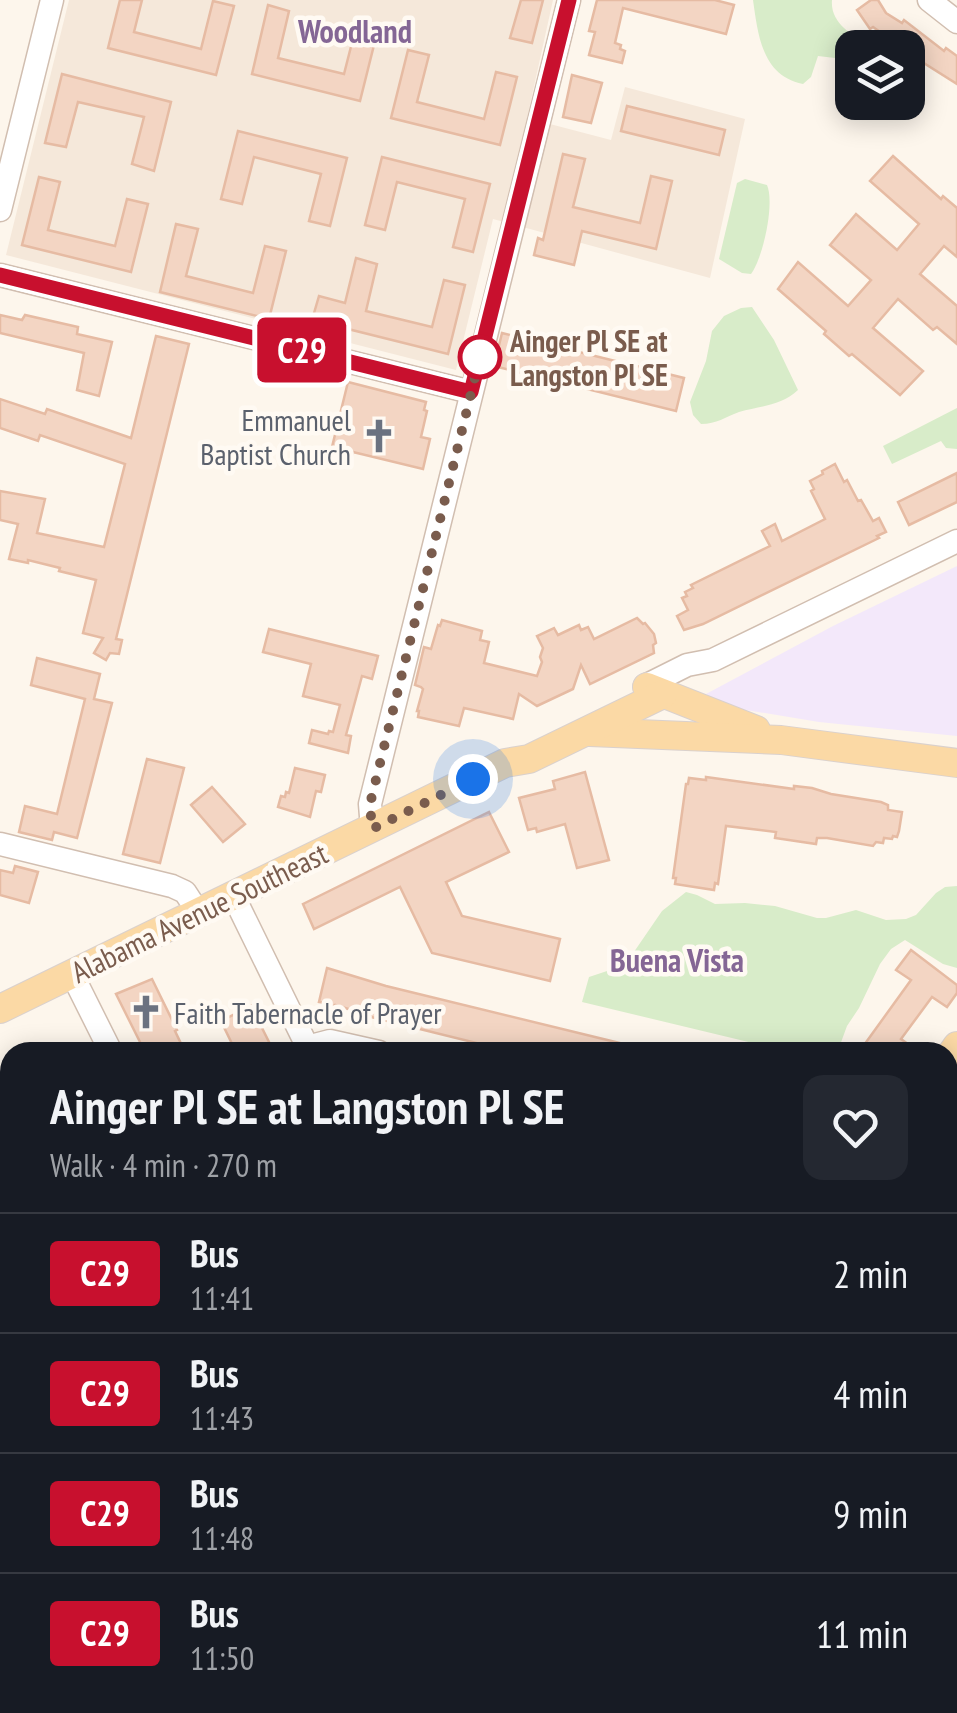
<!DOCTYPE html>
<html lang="en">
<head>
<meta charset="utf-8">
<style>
	:root { --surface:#171b24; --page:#242831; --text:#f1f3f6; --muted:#9ea1a6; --line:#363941 }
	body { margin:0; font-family:"PT Sans Narrow",sans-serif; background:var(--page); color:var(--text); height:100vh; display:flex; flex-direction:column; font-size:38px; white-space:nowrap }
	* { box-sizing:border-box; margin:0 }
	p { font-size:32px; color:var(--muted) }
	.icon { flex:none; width:55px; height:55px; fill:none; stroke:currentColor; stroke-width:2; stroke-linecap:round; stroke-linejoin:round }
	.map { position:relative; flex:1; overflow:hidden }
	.details { position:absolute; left:0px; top:1042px; width:958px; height:672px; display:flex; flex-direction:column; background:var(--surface); border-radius:30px 30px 0 0; box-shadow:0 5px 25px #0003 }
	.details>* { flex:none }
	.badge { padding:0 20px; border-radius:8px; font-size:35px; line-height:65px }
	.buttons { position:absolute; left:835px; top:30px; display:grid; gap:20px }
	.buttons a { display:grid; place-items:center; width:90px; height:90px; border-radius:20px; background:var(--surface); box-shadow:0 5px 25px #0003; font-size:50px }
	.you { position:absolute; width:50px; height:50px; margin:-25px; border:8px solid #fff; border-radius:50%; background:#1a73e8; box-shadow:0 0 0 15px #1a73e833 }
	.map>.badge { position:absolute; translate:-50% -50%; box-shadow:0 0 0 5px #fff }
	.round { display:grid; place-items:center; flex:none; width:105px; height:105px; border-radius:20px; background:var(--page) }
	.head { display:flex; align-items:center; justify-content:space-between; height:170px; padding:0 50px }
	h1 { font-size:48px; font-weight:600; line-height:75px }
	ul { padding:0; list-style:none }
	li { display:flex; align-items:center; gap:30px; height:120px; padding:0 50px; border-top:2px solid var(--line) }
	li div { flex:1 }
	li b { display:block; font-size:38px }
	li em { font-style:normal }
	li .badge { min-width:110px; font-weight:700; text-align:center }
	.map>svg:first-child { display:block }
</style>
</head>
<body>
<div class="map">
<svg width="957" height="1713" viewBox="0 0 957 1713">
	<rect width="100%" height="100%" fill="#fdf6ec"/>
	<path fill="#f5e8da" d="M69 0H553L527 118 611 140 625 87 745 119 710 278 493 219 456 370 6 255Z"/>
	<path fill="#f3e8fa" d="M957 566V736L819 722 728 707 706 694 833 626Z"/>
	<g fill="#d8ecc9">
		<path d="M753 0H832C830 23 852 34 869 47L852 48V60L818 56 811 77 803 84C762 76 758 35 753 0Z"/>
		<path d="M745 179 767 185C775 203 763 258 751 274L742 273 719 259 737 183Z"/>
		<path d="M752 307 774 340 798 390C781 406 760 406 739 412 725 417 717 424 701 424L693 415 690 402 706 361 712 331 724 316 741 308Z"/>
		<path d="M957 408V449L946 448 941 441 892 464 883 446Z"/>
		<path d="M957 886V968L943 964 905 940 891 949 880 964 859 1008 847 1026 840 1045V1052H774L761 1045 582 1002 589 977 625 965 662 911 686 892 697 895 715 904 745 903 775 906 817 918H826L856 910 886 920 906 919 916 915 936 893 945 887Z"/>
		<path d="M10 1691V1705H169L170 1713H0V1698Z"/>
	</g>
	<g fill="#f3d5c3" stroke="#e6bba3" stroke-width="2.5">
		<path d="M120 0H142L134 32 201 49 213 1 234 6 216 75 108 48Z"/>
		<path d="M521 0H543L532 43 510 38Z"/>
		<path d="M597 0H715L734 5 726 34 623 8 615 43 621 45 620 49 625 51 622 63 589 55 595 32 589 31Z"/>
		<path d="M871 0H878L886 13 902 23 904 20 944 51 946 48 957 56V84L908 53V48H898L889 41 890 39 873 27 870 29 857 10Z"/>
		<path d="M268 5 289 11 278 58 344 74 356 27 377 33 360 101 252 74Z"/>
		<path d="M408 50 429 55 417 102 484 119 496 72 517 77 500 145 391 118Z"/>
		<path d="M62 74 171 102 154 171 132 164 144 117 78 102 66 147 45 143Z"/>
		<path d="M572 75 602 83 591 123 563 117Z"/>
		<path d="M627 106 725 130 719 155 621 131Z"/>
		<path d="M238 131 347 158 330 226 309 221 321 174 254 157 242 204 221 199Z"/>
		<path d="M563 154 585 159 573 207 640 223 651 176 672 181 656 249 582 231 574 265 534 255 538 238 543 240Z"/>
		<path d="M893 156 941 199 943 196 957 208V257L944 246 920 274 957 306V344L937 327 933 330 898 299 873 328 923 371 900 395 852 354 849 356 824 334 826 331 778 289 798 262 848 306 871 280 830 245 856 214 897 250 919 224 870 181Z"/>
		<path d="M382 157 490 184 473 252 453 247 465 199 397 182 385 230 365 225Z"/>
		<path d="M39 177 60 182 48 230 115 246 127 199 148 204 131 272 22 245Z"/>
		<path d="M176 224 198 229 186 276 253 293 265 246 286 251 269 319 160 292Z"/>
		<path d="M356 258 377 264 366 311 432 327 444 280 465 285 448 354 312 320 319 296 345 303Z"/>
		<path d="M0 315 22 320 25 315 78 327 77 334 112 342 99 396 77 390 84 353 0 333Z"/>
		<path d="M502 333 684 378 676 411 494 366Z"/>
		<path d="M156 336 189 344 116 639 122 640 119 654 110 653 106 660 94 653 103 638 83 633 96 580 59 571 60 568 28 560V563L9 559 18 524 0 520V491L45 499 37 533 104 547 125 464 40 435 38 441 0 428V399L45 414 47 409 131 438Z"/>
		<path d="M348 382 426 402 424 410 427 411 421 437 430 439 423 469 353 452 352 456 331 451Z"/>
		<path d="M835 464 844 482 847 480 858 501 861 500 873 521 879 518 886 532 877 536 879 538 703 624 684 630 677 616 688 610 682 598 687 596 685 592 693 588 691 585 770 546 762 531 775 524 782 541 825 519 811 491 814 489 810 481 823 474 822 471Z"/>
		<path d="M957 473V502L909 525 898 502Z"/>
		<path d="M637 618 643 624 645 623 654 634 656 643 653 645 654 653 590 684 581 665 573 689 537 706 519 694 513 719 464 708 459 726 418 717 419 711H417L423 689 421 687 415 685 424 647 431 649 438 625 440 626 442 620 482 631 480 640 489 642 484 663 537 676 542 662 540 657 543 648 537 636 554 628 558 635 579 625 581 630 588 627 594 639Z"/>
		<path d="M269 629 378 656 372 679 362 676 346 735 351 736 348 753 309 743 312 730 328 734 329 731 333 732 340 705 303 696 311 664 263 652Z"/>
		<path d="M37 658 100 674 94 699 112 703 77 838 54 832 52 840 19 832 25 806 57 814 85 699 31 685Z"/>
		<path d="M147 759 184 768 160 863 123 854Z"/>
		<path d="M295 768 325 775 321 792 316 791 310 817 278 807 281 796 285 797 286 792 289 793Z"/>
		<path d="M585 772 609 860 577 868 565 824 537 832 536 828 528 830 519 798 555 789 553 781Z"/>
		<path d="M706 777 794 789V786L812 788 831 794 881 802 888 805V810L902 812 899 831 897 837 893 836 892 839 884 838 883 843 876 842 873 846 827 838H817L816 844 775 838 776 832 726 826 718 884 715 883 714 890 675 884 676 878H673L686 784H688L689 778 706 780Z"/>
		<path d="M212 787 245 824 223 842 191 805Z"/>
		<path d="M489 812 509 852 446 882 462 916 560 939 550 981 432 953 400 887 314 929 303 904Z"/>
		<path d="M15 866 38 872 29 903 0 895V870L13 873Z"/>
		<path d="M911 950 957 985V993L947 1007 932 997 901 1039 919 1052H859L911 980 896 970Z"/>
		<path d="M327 968 386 986 640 1048 639 1052H509V1051L363 1015 355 1013V1011L335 1005 331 1008 326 1003 319 1002Z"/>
		<path d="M152 979 177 1030 175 1031 185 1052H145L116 994Z"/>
		<path d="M251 1006 274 1052H236L221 1021Z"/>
	</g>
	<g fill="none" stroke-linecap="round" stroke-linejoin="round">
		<g stroke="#d1beb0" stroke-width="25">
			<g id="minor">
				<path d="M929 0 957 22"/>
				<path d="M0 210 52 0"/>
				<path d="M0 275 471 392"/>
				<path d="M645 686 687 665 713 660 957 541"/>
				<path d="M372 829 370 804 569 0"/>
				<path d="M0 844 172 886 185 892 198 912"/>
				<path d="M233 895 310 1052"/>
				<path d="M72 974 111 1052"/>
				<path d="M307 1047 330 1041 379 1052"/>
				<path d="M948 1192 957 1200"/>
				<path d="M0 1240 10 1261"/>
				<path d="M948 1456 957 1453"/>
				<path d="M0 1587 10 1572"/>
				<path d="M948 1646 957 1645"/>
				<path d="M297 1713 300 1705"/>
				<path d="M465 1713 482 1705"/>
				<path d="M598 1713 600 1705"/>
			</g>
		</g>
		<g stroke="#dad1cd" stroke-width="30">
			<g id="major">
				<path d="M647 687 756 730"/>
				<path d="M590 732 781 740 957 763"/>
				<path d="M0 1009 505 763 529 759 663 694"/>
				<path d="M948 1059 957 1046"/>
				<path d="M502 1713 507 1705"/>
			</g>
		</g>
		<use href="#minor" stroke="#fff" stroke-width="22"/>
		<use href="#major" stroke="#fbd9a5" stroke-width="28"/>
	</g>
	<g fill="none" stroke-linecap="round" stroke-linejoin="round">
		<g stroke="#fff" stroke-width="22">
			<path id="line" d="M0 275 471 392 569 0"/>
		</g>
		<use href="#line" stroke="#c8102e" stroke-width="15"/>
		<path stroke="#7a5c4d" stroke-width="10" stroke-dasharray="0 18" d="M473 779 372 829 370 804 480 357"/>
	</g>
	<defs>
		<g id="church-bare" transform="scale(2.7)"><path d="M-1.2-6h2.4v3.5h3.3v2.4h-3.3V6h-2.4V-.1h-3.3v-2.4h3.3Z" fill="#6b7280" stroke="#fffaf3" stroke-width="2.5" paint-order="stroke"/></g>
	</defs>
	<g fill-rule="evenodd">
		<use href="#church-bare" x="379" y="436"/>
		<use href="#church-bare" x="146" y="1012"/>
	</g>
	<circle fill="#fff" stroke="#c8102e" stroke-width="5" cx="480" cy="357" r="20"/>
	<g text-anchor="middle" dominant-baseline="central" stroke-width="9" stroke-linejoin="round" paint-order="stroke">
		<g font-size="30" font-weight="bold" fill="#7a5c4d" stroke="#fffaf3" text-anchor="start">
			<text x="510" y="340">Ainger Pl SE at<tspan x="510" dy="34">Langston Pl SE</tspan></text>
		</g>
		<g font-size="30" fill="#5b616d" stroke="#fffaf3" text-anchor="end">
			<text x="351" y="419">Emmanuel<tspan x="351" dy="34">Baptist Church</tspan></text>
			<text x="174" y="1012" text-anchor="start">Faith Tabernacle of Prayer</text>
		</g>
		<g font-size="30" fill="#7a5c4d" stroke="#fffaf3">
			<text transform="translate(199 912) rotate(-26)">Alabama Avenue Southeast</text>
		</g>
		<g font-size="32" font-weight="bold" fill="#846695" stroke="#fffaf3">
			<text x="355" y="31">Woodland</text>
			<text x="677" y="960">Buena Vista</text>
		</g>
	</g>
</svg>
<div class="buttons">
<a><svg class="icon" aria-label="layers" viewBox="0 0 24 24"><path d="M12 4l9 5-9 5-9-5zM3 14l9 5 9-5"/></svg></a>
</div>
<div class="you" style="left:473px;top:779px"></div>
<b class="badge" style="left:302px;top:350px;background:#c8102e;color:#fff">C29</b>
<section class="details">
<div class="head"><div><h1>Ainger Pl SE at Langston Pl SE</h1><p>Walk · 4 min · 270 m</p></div><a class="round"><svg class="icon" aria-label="heart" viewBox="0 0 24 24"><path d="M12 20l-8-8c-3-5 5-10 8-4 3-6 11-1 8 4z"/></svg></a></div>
<ul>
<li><span class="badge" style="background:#c8102e;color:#fff">C29</span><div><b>Bus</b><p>11:41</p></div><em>2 min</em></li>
<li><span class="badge" style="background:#c8102e;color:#fff">C29</span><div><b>Bus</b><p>11:43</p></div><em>4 min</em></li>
<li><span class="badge" style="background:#c8102e;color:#fff">C29</span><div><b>Bus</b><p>11:48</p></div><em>9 min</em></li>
<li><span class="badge" style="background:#c8102e;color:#fff">C29</span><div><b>Bus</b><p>11:50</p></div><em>11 min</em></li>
</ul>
</section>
</div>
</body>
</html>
